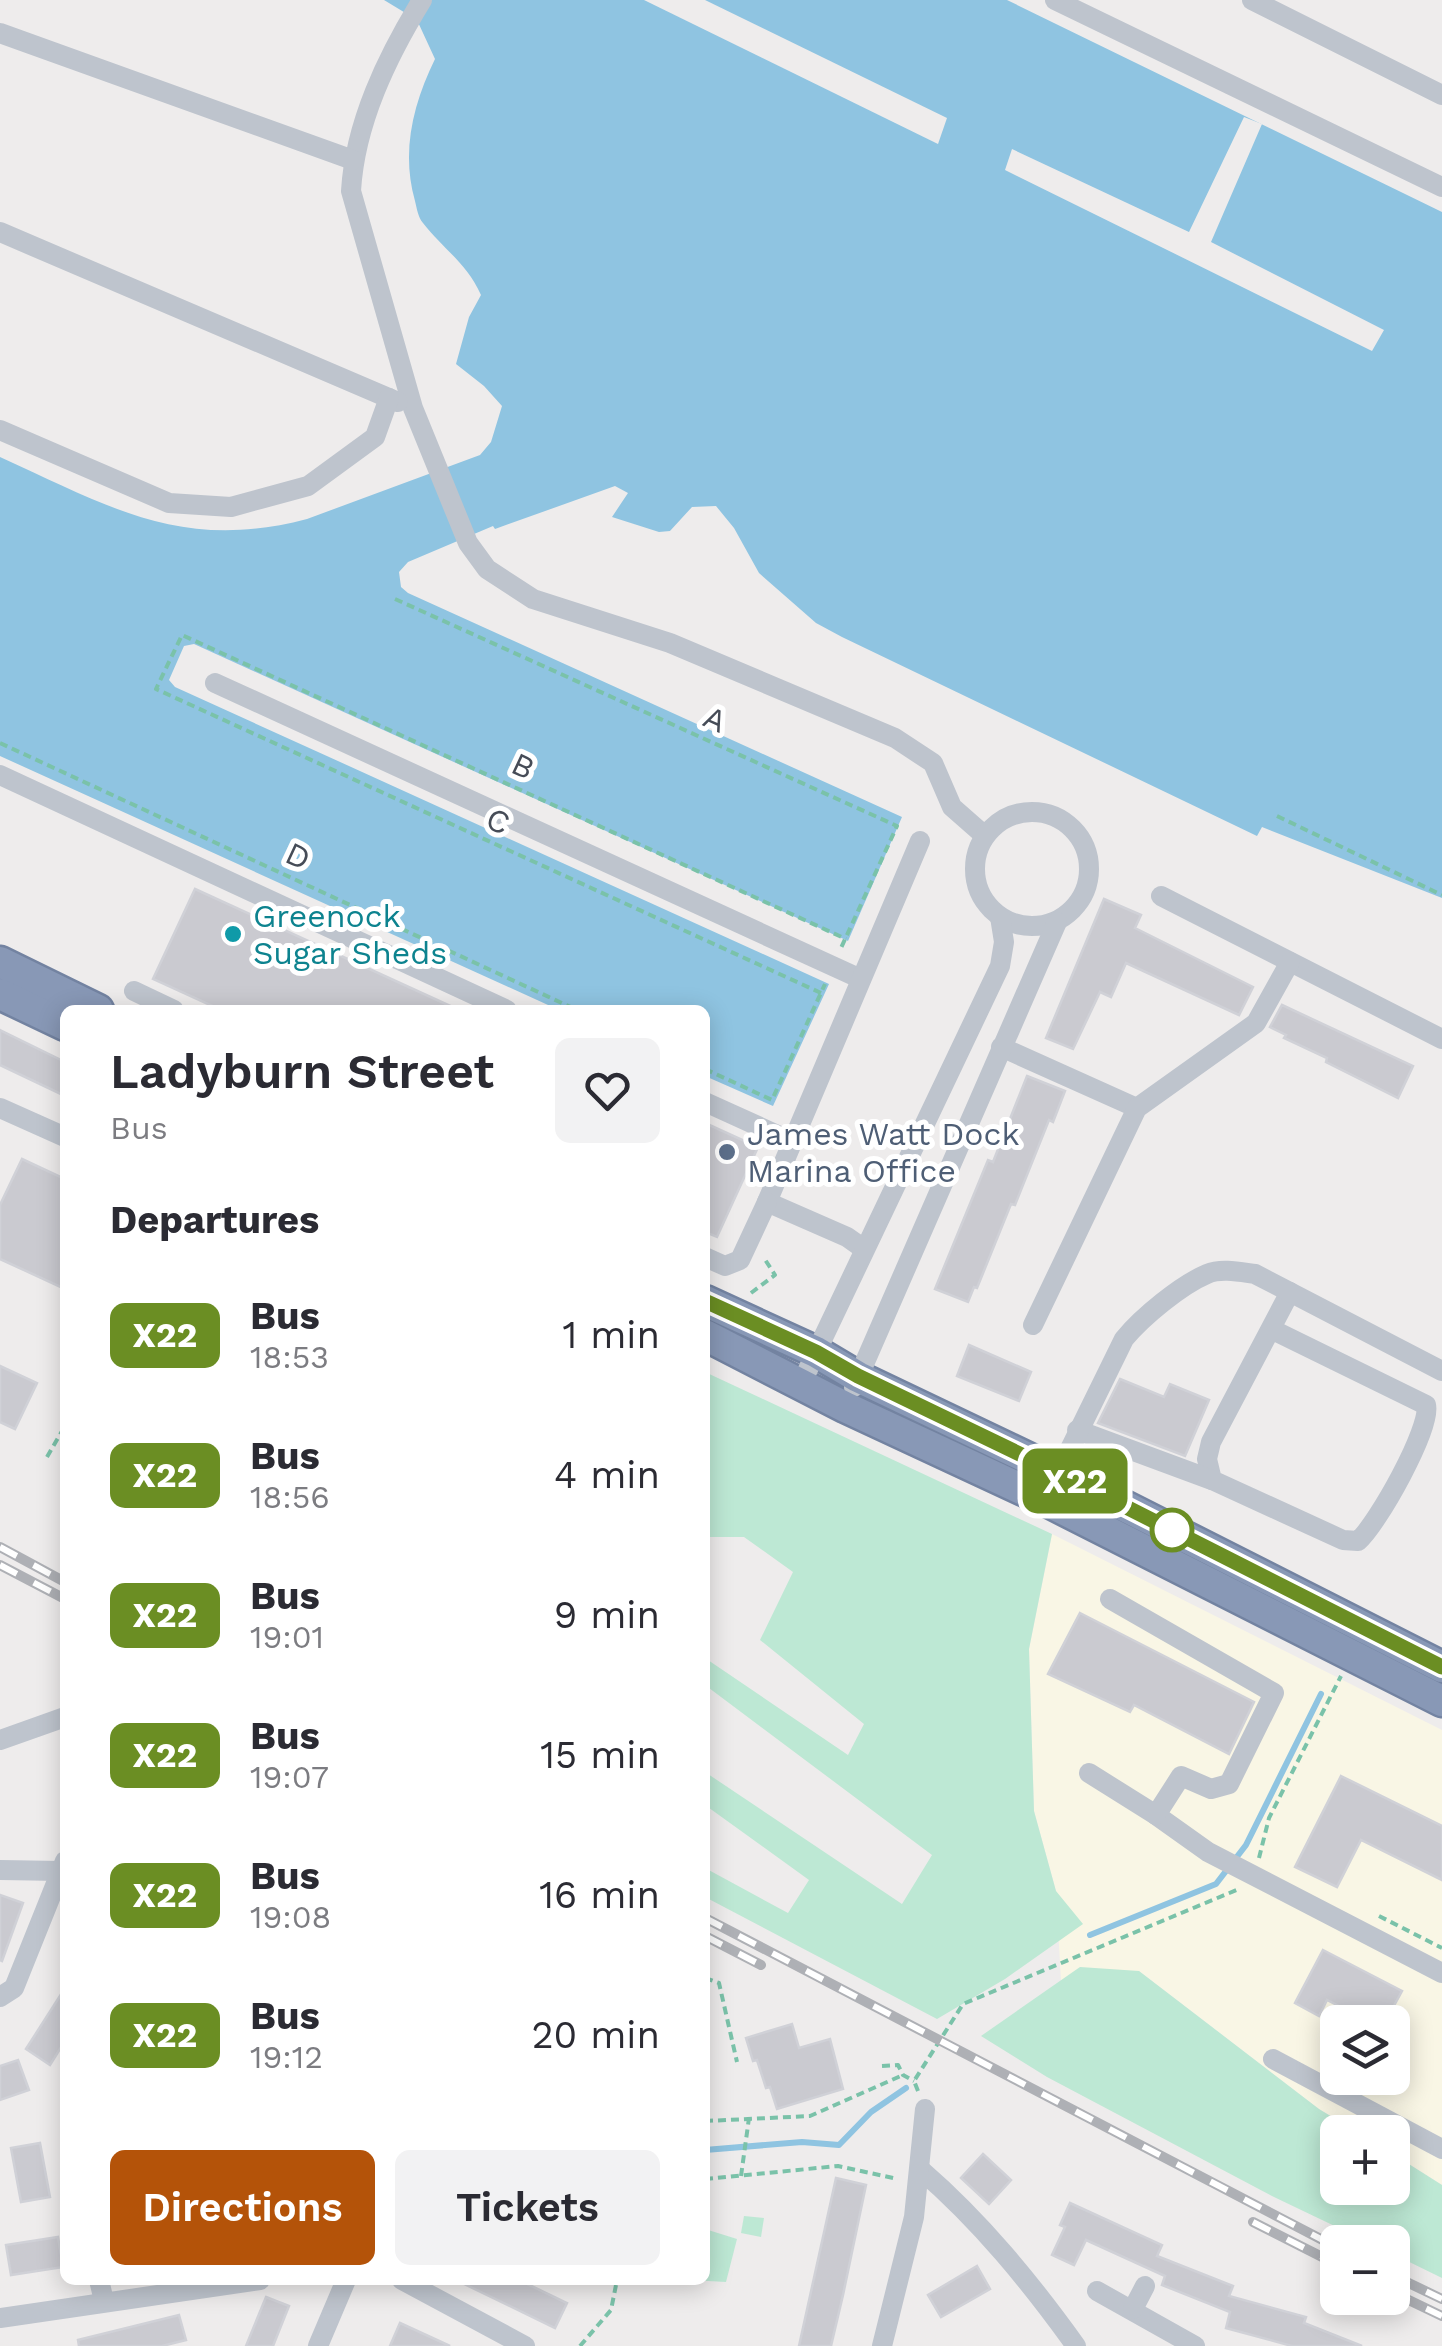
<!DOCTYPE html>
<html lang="en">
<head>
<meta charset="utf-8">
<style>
	:root { --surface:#fff; --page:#f2f2f3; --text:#2b2b33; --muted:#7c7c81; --accent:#b45309 }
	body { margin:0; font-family:"Work Sans",sans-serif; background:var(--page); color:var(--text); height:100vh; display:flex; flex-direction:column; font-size:38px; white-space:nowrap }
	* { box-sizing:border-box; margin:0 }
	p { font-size:32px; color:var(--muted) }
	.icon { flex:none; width:55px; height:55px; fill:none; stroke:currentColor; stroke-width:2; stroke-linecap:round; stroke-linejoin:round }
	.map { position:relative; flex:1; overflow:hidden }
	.drawer { position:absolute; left:60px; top:1005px; width:650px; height:1280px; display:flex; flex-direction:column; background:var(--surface); border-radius:15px; box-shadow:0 5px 25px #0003 }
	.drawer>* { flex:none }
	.badge { padding:0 20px; border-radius:15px; font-size:35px; line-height:65px }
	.buttons { position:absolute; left:1320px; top:2005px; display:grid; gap:20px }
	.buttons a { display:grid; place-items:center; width:90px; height:90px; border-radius:15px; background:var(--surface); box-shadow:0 5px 25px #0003; font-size:50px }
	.map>.badge { position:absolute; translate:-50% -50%; box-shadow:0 0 0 5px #fff }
	h2 { padding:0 50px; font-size:38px; line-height:90px }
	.round { display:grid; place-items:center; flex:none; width:105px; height:105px; border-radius:15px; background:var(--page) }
	.overview { display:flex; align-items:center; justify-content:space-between; height:170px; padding:0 50px }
	h1 { font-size:48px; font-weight:600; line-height:75px }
	.action { display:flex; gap:20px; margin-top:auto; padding:20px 50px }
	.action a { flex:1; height:115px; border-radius:15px; background:var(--accent); color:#fff; font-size:40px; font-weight:600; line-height:115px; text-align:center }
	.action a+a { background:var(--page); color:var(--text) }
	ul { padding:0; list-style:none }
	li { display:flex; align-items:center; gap:30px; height:140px; padding:0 50px }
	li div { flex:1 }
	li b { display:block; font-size:38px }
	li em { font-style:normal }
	li .badge { min-width:110px; font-weight:700; text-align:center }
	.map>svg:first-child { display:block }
</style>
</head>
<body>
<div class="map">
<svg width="1442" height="2346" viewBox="0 0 1442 2346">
	<rect width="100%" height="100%" fill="#eeecec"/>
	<path fill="#f9f6e5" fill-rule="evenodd" d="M1052 1534 1442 1730V2185L1393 2154 1392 2132H1357L1319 2109 1139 1971 1061 1981 1056 1891 1034 1811 1029 1649ZM1338 2022H1392V2078H1338Z"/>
	<g fill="#bde8d4">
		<path d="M705 1372 1052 1534 1029 1649 1034 1811 1056 1891 1083 1924 1005 1979 937 2019 705 1897V1868L788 1913 809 1880 705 1805V1772L902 1904 932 1855 705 1685V1658L848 1755 864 1724 760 1640 793 1572 744 1537H705Z"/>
		<path d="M1080 1967 1139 1971 1319 2109 1357 2132H1338V2188H1392L1393 2154 1442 2185V2278L1393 2254 1392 2242H1368L1274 2197 1047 2077 981 2036Z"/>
		<path d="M744 2216 764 2218 761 2237 741 2233Z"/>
		<path d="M705 2229 737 2239 726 2282 690 2280H705Z"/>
	</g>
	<path fill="#8fc4e1" d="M384 0H1007L1442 212V898L1262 827 1257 836 842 637 816 623 759 573 734 528 716 506 692 507 670 531 659 532 612 517 628 493 615 486 495 529 493 526 408 562 399 572 401 587 408 593 902 817 848 941 194 644 184 646 169 680 175 687 829 984 773 1106 705 1076V1010H559L0 756V457C110 507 182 552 307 519L480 455 491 442 502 406 484 386 456 364 469 317 481 295C466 262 444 250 423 223 418 217 417 209 415 201 401 152 413 104 435 59L417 20Z"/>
	<g fill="#eeecec">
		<path d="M644 0H705L947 118 938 144Z"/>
		<path d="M1244 117 1262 124 1211 242 1384 330 1372 351 1005 170 1012 149 1189 232Z"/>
	</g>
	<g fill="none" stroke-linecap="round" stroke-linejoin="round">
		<g stroke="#8fc4e1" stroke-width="6">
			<path d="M1090 1935 1216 1884 1246 1845 1321 1694"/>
			<path d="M705 2150 802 2142 839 2145 871 2112 906 2088"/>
		</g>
	</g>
	<g fill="#cacad0" stroke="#d0d1d7" stroke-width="2.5">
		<path d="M195 889 459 1010H221L153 979Z"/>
		<path d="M1104 899 1141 915 1135 928 1253 987 1239 1015 1126 963 1111 997 1100 992 1073 1049 1046 1038Z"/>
		<path d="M1282 1005 1413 1066 1398 1098 1326 1062 1327 1058 1284 1038 1286 1035 1270 1027Z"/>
		<path d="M0 1030 65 1062V1096L0 1065Z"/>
		<path d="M1027 1076 1065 1091 1053 1122 1049 1120 1015 1205 1011 1204 977 1288 974 1287 968 1302 935 1289 988 1160 993 1162Z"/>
		<path d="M705 1123 758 1147 717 1237 705 1232Z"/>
		<path d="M22 1159 65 1179V1289L0 1259V1205Z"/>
		<path d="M969 1345 1031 1372 1019 1401 957 1376Z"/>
		<path d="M0 1366 37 1383 15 1429 0 1422Z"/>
		<path d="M1120 1379 1164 1397 1170 1384 1209 1400 1185 1456 1098 1423Z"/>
		<path d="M1080 1613 1254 1702 1229 1754 1134 1705 1130 1712 1048 1674Z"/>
		<path d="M1341 1776 1442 1826V1880L1361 1840 1337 1887 1295 1867Z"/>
		<path d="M0 1895 23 1903 2 1961 0 1960Z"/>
		<path d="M1323 1950 1402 1991 1385 2022H1357L1360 2017 1327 2000 1319 2016 1295 2003Z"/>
		<path d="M65 1988V2041L50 2065 26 2049Z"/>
		<path d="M792 2024 799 2048 830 2039 843 2089 777 2109 770 2087 766 2088 757 2060 753 2061 746 2038Z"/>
		<path d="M18 2060 29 2090 0 2100V2066Z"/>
		<path d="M40 2143 50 2197 21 2202 11 2148Z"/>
		<path d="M983 2154 1011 2180 989 2204 961 2178Z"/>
		<path d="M836 2178 866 2185 843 2295 831 2346H799Z"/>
		<path d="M1070 2203 1162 2245 1157 2256 1233 2286 1229 2296 1306 2317 1304 2323 1362 2346H1292L1226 2328 1230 2312 1162 2285 1165 2276 1086 2240 1074 2265 1052 2255 1065 2227 1060 2225Z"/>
		<path d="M58 2237 63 2267 11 2275 6 2245Z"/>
		<path d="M977 2266 990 2289 941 2317 928 2295Z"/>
		<path d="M456 2280H519L567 2303 555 2328Z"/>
		<path d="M266 2297 289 2306 273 2346H246Z"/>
		<path d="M179 2315 186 2340 162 2346H79L78 2340Z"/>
		<path d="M400 2323 450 2346H390Z"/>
	</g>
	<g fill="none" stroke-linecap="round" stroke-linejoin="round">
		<g stroke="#7383a1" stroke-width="35">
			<g id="highway">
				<path d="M0 962 98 1010"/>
				<path d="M0 994 65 1025"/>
				<path d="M705 1301 816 1352 858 1377 1057 1472 1442 1667"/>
				<path d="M705 1335 845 1407 1045 1500 1442 1701"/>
			</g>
		</g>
		<g stroke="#7ac2a9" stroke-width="4" stroke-dasharray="8 5" stroke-linecap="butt">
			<path d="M395 599 897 826 841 948"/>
			<path d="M0 743 577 1010"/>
			<path d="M1277 816 1442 895"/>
			<path d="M821 993 156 689 182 635 846 939"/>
			<path d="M705 1069 772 1100 825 984"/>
			<path d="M751 1293 775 1275 764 1258"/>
			<path d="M47 1457 65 1426"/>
			<path d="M1259 1858 1269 1818 1341 1676"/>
			<path d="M1379 1916 1442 1948"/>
			<path d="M705 1978 719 1983 737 2062"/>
			<path d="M882 2066 898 2065 903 2075 914 2081"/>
			<path d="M918 2091 914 2081 963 2004 1239 1889"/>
			<path d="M705 2121 810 2116 903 2075"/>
			<path d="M741 2176 749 2118"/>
			<path d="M705 2179 838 2166 898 2179"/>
			<path d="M580 2346 611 2310 617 2280"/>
		</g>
		<g stroke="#bec4cd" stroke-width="20">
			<path d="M422 0C387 57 355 123 351 191L413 408 468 543 487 569 533 599 670 643 895 738 933 763 952 807 985 836"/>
			<path d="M1055 0 1442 187"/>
			<path d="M1252 0 1442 95"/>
			<path d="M0 33 353 160"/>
			<path d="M0 232 398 402"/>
			<path d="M0 430 169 503 231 507 308 486 375 437 389 398"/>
			<path d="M215 683 861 979"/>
			<path d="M0 775 507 1010"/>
			<circle cx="1032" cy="869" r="57"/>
			<path d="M1161 896 1442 1039"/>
			<path d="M134 991 174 1010"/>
			<path d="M1001 1047 1137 1108"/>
			<path d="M705 1102 793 1142"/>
			<path d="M0 1108 65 1137"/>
			<path d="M864 1249 847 1237 767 1202 920 841"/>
			<path d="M705 1257 725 1266 740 1260 767 1202"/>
			<path d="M1033 1325 1137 1108 1256 1023 1290 962"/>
			<path d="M1271 1329 1426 1405C1432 1427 1377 1525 1358 1541L1343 1540 1212 1480 1207 1459 1211 1442 1290 1292"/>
			<path d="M802 1382 1000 966 1004 942 1000 917"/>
			<path d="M854 1387 1057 922"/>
			<path d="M1077 1430 1212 1480"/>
			<path d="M1045 1500 1124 1339C1142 1317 1181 1285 1207 1274 1221 1268 1240 1272 1255 1274L1442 1371"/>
			<path d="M1110 1599 1274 1693 1229 1784 1211 1789 1181 1776 1156 1815 1208 1852 1442 1973"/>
			<path d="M0 1740 65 1717"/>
			<path d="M1089 1773 1156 1815"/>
			<path d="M0 1870 61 1871"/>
			<path d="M0 1997 14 1988 65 1861"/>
			<path d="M1273 2059 1442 2149"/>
			<path d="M921 2170C981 2222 1030 2282 1076 2346"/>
			<path d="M99 2280 104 2301"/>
			<path d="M402 2280 525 2346"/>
			<path d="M1097 2291 1195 2346"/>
			<path d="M1133 2309 1145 2286"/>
			<path d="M0 2318 260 2280"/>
			<path d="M318 2346 346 2280"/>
			<path d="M882 2346 914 2217 925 2109"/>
		</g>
		<use href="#highway" stroke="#8898b6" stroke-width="30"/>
		<g stroke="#aeb0b5" stroke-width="10">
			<g id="rail">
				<path d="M0 1547 65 1582"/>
				<path d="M0 1565 65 1599"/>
				<path d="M705 1918 1338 2248"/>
				<path d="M705 1936 761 1965"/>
				<path d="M1253 2222 1338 2265"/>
				<path d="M1392 2275 1442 2299"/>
				<path d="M1392 2292 1442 2316"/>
			</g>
		</g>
		<use href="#rail" stroke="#fff" stroke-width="6" stroke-dasharray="19" stroke-linecap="butt"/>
	</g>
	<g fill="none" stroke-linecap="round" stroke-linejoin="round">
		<g stroke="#fff" stroke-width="22">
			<path id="line" d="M705 1301 816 1352 858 1376 1057 1472 1442 1667"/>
		</g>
		<use href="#line" stroke="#6b8e23" stroke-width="15"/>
	</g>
	<circle fill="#0f9aa8" stroke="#fff" stroke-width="4" cx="233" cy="934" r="10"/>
	<circle fill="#5c6f8a" stroke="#fff" stroke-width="4" cx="727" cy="1152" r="10"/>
	<circle fill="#fff" stroke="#6b8e23" stroke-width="5" cx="1172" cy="1530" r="20"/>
	<g text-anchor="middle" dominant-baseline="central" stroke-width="10" stroke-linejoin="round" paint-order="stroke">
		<g font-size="32" fill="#464c57" stroke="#fff">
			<text transform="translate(715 719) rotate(24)">A</text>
			<text transform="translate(523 766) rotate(25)">B</text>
			<text transform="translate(498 821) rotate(25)">C</text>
			<text transform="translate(298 856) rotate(25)">D</text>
		</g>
		<g font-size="32" fill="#0d838f" stroke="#fff" text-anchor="start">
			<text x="253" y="916">Greenock<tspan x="253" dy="37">Sugar Sheds</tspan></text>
		</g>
		<g font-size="32" fill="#4e5e75" stroke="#fff" text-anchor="start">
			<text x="747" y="1134">James Watt Dock<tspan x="747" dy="37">Marina Office</tspan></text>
		</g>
	</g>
</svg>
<div class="buttons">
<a><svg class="icon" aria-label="layers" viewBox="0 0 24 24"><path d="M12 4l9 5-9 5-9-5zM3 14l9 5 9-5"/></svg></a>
<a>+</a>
<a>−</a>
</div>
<b class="badge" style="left:1075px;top:1481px;background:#6b8e23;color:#fff">X22</b>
<section class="drawer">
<div class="overview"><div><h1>Ladyburn Street</h1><p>Bus</p></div><a class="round"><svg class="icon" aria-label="heart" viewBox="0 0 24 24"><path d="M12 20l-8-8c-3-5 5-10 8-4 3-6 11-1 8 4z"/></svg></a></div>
<h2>Departures</h2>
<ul>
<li><span class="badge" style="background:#6b8e23;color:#fff">X22</span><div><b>Bus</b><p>18:53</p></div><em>1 min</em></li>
<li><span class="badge" style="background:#6b8e23;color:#fff">X22</span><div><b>Bus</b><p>18:56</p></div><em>4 min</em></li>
<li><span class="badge" style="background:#6b8e23;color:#fff">X22</span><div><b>Bus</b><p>19:01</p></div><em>9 min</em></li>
<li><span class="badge" style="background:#6b8e23;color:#fff">X22</span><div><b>Bus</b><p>19:07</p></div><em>15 min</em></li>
<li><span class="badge" style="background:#6b8e23;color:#fff">X22</span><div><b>Bus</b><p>19:08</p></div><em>16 min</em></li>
<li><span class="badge" style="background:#6b8e23;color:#fff">X22</span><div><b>Bus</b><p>19:12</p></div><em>20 min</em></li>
</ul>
<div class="action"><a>Directions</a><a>Tickets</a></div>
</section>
</div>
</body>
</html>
